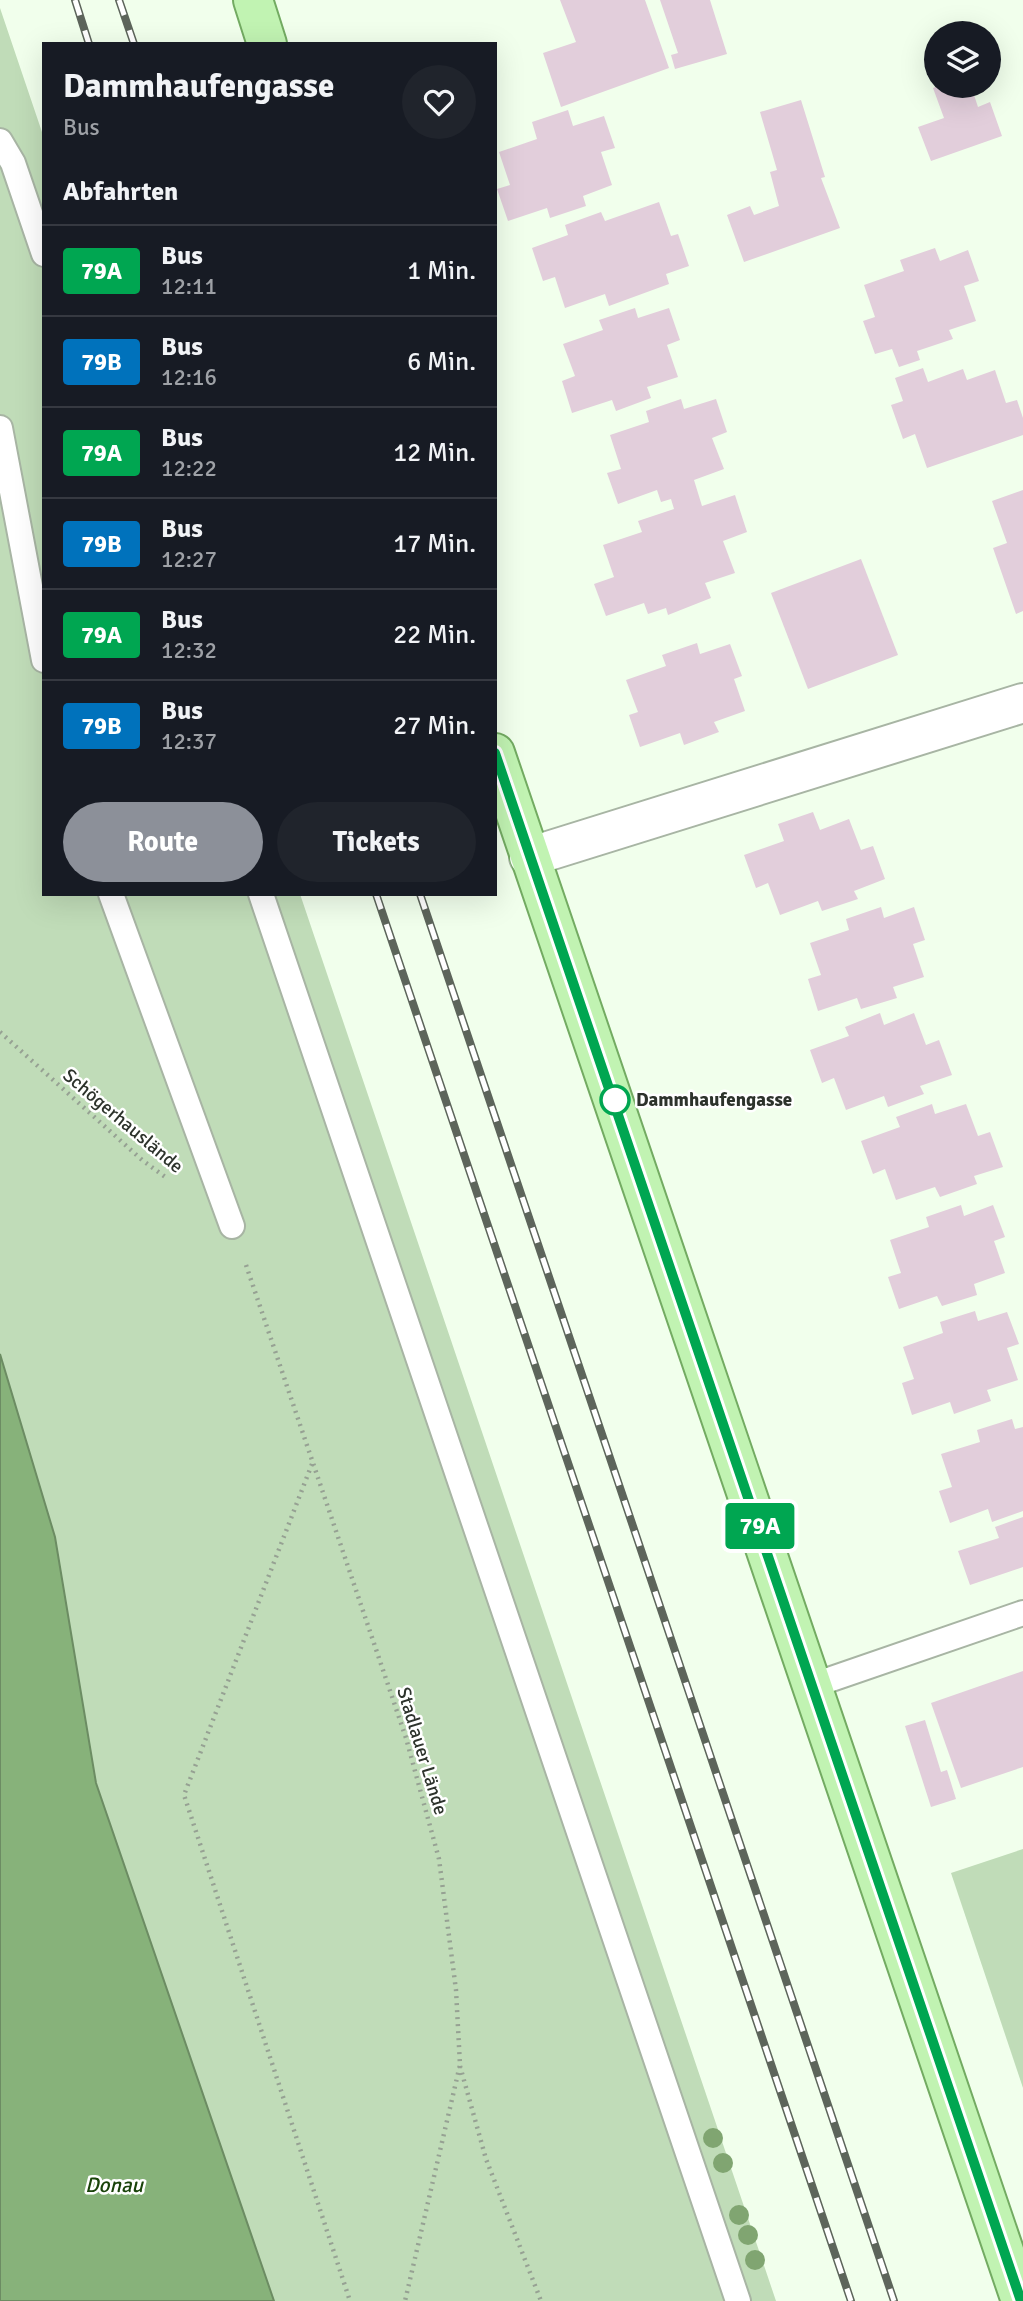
<!DOCTYPE html>
<html lang="de">
<head>
<meta charset="utf-8">
<style>
	:root { --surface:#171b24; --page:#20242c; --text:#f1f3f6; --muted:#9ea1a6; --line:#363941; --accent:#8c9099 }
	body { margin:0; font-family:Signika,sans-serif; background:var(--page); color:var(--text); height:100vh; display:flex; flex-direction:column; font-size:26px; white-space:nowrap }
	* { box-sizing:border-box; margin:0 }
	p { font-size:23px; color:var(--muted) }
	.icon { flex:none; width:38px; height:38px; fill:none; stroke:currentColor; stroke-width:2; stroke-linecap:round; stroke-linejoin:round }
	.map { position:relative; flex:1; overflow:hidden }
	.sheet { position:absolute; left:42px; top:42px; width:455px; height:854px; display:flex; flex-direction:column; background:var(--surface); border-radius:0px; box-shadow:0 7px 28px #0002 }
	.sheet>* { flex:none }
	.badge { padding:0 14px; border-radius:5px; font-size:24px; line-height:46px }
	.buttons { position:absolute; left:924px; top:21px; display:grid; gap:14px }
	.buttons a { display:grid; place-items:center; width:77px; height:77px; border-radius:50%; background:var(--surface); box-shadow:0 7px 28px #0002; font-size:35px }
	.map>.badge { position:absolute; translate:-50% -50%; box-shadow:0 0 0 4px #fff }
	h2 { padding:0 21px; font-size:26px; line-height:63px }
	.round { display:grid; place-items:center; flex:none; width:74px; height:74px; border-radius:37px; background:var(--page) }
	.summary { display:flex; align-items:center; justify-content:space-between; height:119px; padding:0 21px }
	h1 { font-size:33px; font-weight:700; line-height:52px }
	.action { display:flex; gap:14px; margin-top:auto; padding:14px 21px }
	.action a { flex:1; height:80px; border-radius:42px; background:var(--accent); color:#fff; font-size:28px; font-weight:700; line-height:80px; text-align:center }
	.action a+a { background:var(--page); color:var(--text) }
	ul { padding:0; list-style:none }
	li { display:flex; align-items:center; gap:21px; height:91px; padding:0 21px; border-top:2px solid var(--line) }
	li div { flex:1 }
	li b { display:block; font-size:26px }
	li em { font-style:normal }
	li .badge { min-width:77px; font-weight:700; text-align:center }
	.map>svg:first-child { display:block }
</style>
</head>
<body>
<div class="map">
<svg width="1023" height="2301" viewBox="0 0 1023 2301">
	<rect width="100%" height="100%" fill="#f1ffec"/>
	<g fill="#c0dcb8">
		<path d="M0 8 44 138V894H300L776 2301H274L96 1783 55 1537 0 1354Z"/>
		<path d="M1023 1849V2088L951 1873Z"/>
	</g>
	<path fill="#87b27a" stroke="#6c8c63" stroke-width="2" d="M0 1354 55 1537 96 1783 274 2301H0Z"/>
	<g fill="#e2cedb">
		<path d="M560 0H645L669 68 561 107 543 53 576 42Z"/>
		<path d="M660 0H710L727 54 675 69 671 55 678 53Z"/>
		<path d="M938 86H971L978 107 990 102 1002 136 931 161 918 127 944 118 933 88Z"/>
		<path d="M801 100 825 177 821 178 840 228 744 262 727 215 750 206 754 215 779 206 770 172 777 170 760 112Z"/>
		<path d="M568 110 573 126 604 116 615 148 601 152 612 185 583 196 586 206 550 218 547 208 508 221 497 189 510 185 499 152 537 139 532 122Z"/>
		<path d="M659 202 671 236 678 234 689 266 666 274 669 284 609 306 605 294 565 308 555 277 543 281 532 248 568 235 565 225 601 212 605 221Z"/>
		<path d="M935 248 940 261 968 250 979 281 964 286 976 321 949 330 953 339 917 351 920 360 899 367 892 349 875 354 863 321 875 317 864 285 904 271 900 260Z"/>
		<path d="M635 308 638 318 669 308 680 340 667 345 678 377 647 387 651 398 616 411 612 400 572 413 562 381 575 376 563 344 603 330 599 320Z"/>
		<path d="M923 368 928 382 963 369 967 380 995 370 1006 403 1017 400 1023 418V435L927 468 915 434 903 439 891 405 903 401 895 378Z"/>
		<path d="M681 399 684 409 716 399 727 432 712 438 724 469 694 480 702 506 735 495 747 532 723 541 735 573 705 583 711 598 668 615 666 608 648 614 644 603 606 616 594 584 614 577 603 545 642 532 638 521 674 509 671 499 661 502 657 490 618 504 607 473 621 469 610 435 649 422 646 411Z"/>
		<path d="M1023 490V611L1016 614 993 548 1007 543 992 501Z"/>
		<path d="M861 559 898 655 808 689 771 593Z"/>
		<path d="M697 643 700 654 730 644 742 676 734 679 745 711 714 722 719 732 684 745 680 733 640 747 629 715 638 712 626 680 666 666 662 655Z"/>
		<path d="M813 812 820 830 849 819 861 850 873 846 885 879 854 891 858 899 822 911 818 901 780 915 768 883 756 888 744 855 784 841 778 824Z"/>
		<path d="M881 907 884 918 914 907 925 940 913 944 924 977 893 987 897 998 861 1009 857 998 818 1011 808 979 821 975 810 943 849 930 846 919Z"/>
		<path d="M880 1013 884 1025 914 1013 926 1045 939 1040 952 1075 920 1086 924 1094 888 1107 884 1096 846 1110 834 1078 822 1083 810 1050 849 1036 845 1027Z"/>
		<path d="M932 1104 935 1114 966 1104 978 1136 990 1132 1003 1167 974 1176 977 1184 940 1197 935 1187 896 1200 885 1169 873 1174 861 1141 900 1127 896 1117Z"/>
		<path d="M961 1205 964 1216 993 1205 1005 1237 994 1241 1005 1273 974 1284 977 1295 942 1306 937 1296 899 1309 888 1277 901 1273 890 1240 929 1227 926 1217Z"/>
		<path d="M975 1311 978 1321 1007 1312 1019 1344 1007 1348 1018 1380 987 1390 991 1401 954 1414 950 1402 912 1415 902 1383 914 1379 903 1347 943 1333 940 1322Z"/>
		<path d="M1012 1419 1015 1429 1023 1427V1511L992 1522 988 1509 950 1523 939 1491 952 1487 941 1454 980 1442 977 1430Z"/>
		<path d="M1023 1517V1567L970 1585 958 1551 999 1538 995 1527Z"/>
		<path d="M1023 1671V1767L961 1788 931 1703Z"/>
		<path d="M925 1720 941 1772 947 1770 956 1799 931 1807 905 1726Z"/>
	</g>
	<g fill="none" stroke-linecap="round" stroke-linejoin="round">
		<g stroke="#a8b5a4" stroke-width="28">
			<g id="lane">
				<path d="M0 141 13 163 44 254"/>
				<path d="M0 428 44 660"/>
				<path d="M111 894 232 1226"/>
				<path d="M261 894 738 2301"/>
				<path d="M814 1685 1023 1613"/>
			</g>
		</g>
		<g stroke="#a8b5a4" stroke-width="42">
			<path id="street" d="M529 857 1023 703"/>
		</g>
		<g stroke="#73ab62" stroke-width="42">
			<g id="primary">
				<path d="M253 0 267 44"/>
				<path d="M495 753 1021 2301"/>
			</g>
		</g>
		<g stroke="#96a193" stroke-width="4.5" stroke-dasharray="2 5" stroke-linecap="butt">
			<path d="M0 1032 142 1160 168 1179"/>
			<path d="M246 1265 406 1738 439 1859 456 1990 460 2065 405 2301"/>
			<path d="M312 1464 184 1795 350 2301"/>
			<path d="M460 2066 486 2159 541 2301"/>
		</g>
		<use href="#lane" stroke="#fff" stroke-width="24"/>
		<use href="#street" stroke="#fff" stroke-width="38"/>
		<use href="#primary" stroke="#c1f3b2" stroke-width="38"/>
		<g stroke="#5d655b" stroke-width="8">
			<g id="rail">
				<path d="M75 0 89 44"/>
				<path d="M119 0 134 44"/>
				<path d="M376 894 851 2301"/>
				<path d="M420 894 894 2301"/>
			</g>
		</g>
		<use href="#rail" stroke="#fff" stroke-width="5" stroke-dasharray="16" stroke-linecap="butt"/>
	</g>
	<g fill="#80a571">
		<circle cx="713" cy="2138" r="10"/>
		<circle cx="723" cy="2163" r="10"/>
		<circle cx="739" cy="2215" r="10"/>
		<circle cx="748" cy="2235" r="10"/>
		<circle cx="755" cy="2260" r="10"/>
	</g>
	<g fill="none" stroke-linecap="round" stroke-linejoin="round">
		<g stroke="#fff" stroke-width="16">
			<path id="line" d="M495 753 1021 2301"/>
		</g>
		<use href="#line" stroke="#00a651" stroke-width="10"/>
	</g>
	<circle fill="#fff" stroke="#00a651" stroke-width="3.5" cx="615" cy="1100" r="14"/>
	<g text-anchor="middle" dominant-baseline="central" stroke-width="5" stroke-linejoin="round" paint-order="stroke">
		<g font-size="19" font-weight="bold" fill="#2d332c" stroke="#fff" text-anchor="start">
			<text x="636" y="1100">Dammhaufengasse</text>
		</g>
		<g font-size="19" fill="#2d332c" stroke="#fff">
			<text transform="translate(123 1121) rotate(40)">Schögerhauslände</text>
			<text transform="translate(422 1751) rotate(73)">Stadlauer Lände</text>
		</g>
		<g font-size="21" font-style="italic" fill="#194309" stroke="#fff">
			<text x="114" y="2185">Donau</text>
		</g>
	</g>
</svg>
<div class="buttons">
<a><svg class="icon" aria-label="layers" viewBox="0 0 24 24"><path d="M12 4l9 5-9 5-9-5zM3 14l9 5 9-5"/></svg></a>
</div>
<b class="badge" style="left:760px;top:1526px;background:#00a651;color:#fff">79A</b>
<section class="sheet">
<div class="summary"><div><h1>Dammhaufengasse</h1><p>Bus</p></div><a class="round"><svg class="icon" aria-label="heart" viewBox="0 0 24 24"><path d="M12 20l-8-8c-3-5 5-10 8-4 3-6 11-1 8 4z"/></svg></a></div>
<h2>Abfahrten</h2>
<ul>
<li><span class="badge" style="background:#00a651;color:#fff">79A</span><div><b>Bus</b><p>12:11</p></div><em>1 Min.</em></li>
<li><span class="badge" style="background:#0072bc;color:#fff">79B</span><div><b>Bus</b><p>12:16</p></div><em>6 Min.</em></li>
<li><span class="badge" style="background:#00a651;color:#fff">79A</span><div><b>Bus</b><p>12:22</p></div><em>12 Min.</em></li>
<li><span class="badge" style="background:#0072bc;color:#fff">79B</span><div><b>Bus</b><p>12:27</p></div><em>17 Min.</em></li>
<li><span class="badge" style="background:#00a651;color:#fff">79A</span><div><b>Bus</b><p>12:32</p></div><em>22 Min.</em></li>
<li><span class="badge" style="background:#0072bc;color:#fff">79B</span><div><b>Bus</b><p>12:37</p></div><em>27 Min.</em></li>
</ul>
<div class="action"><a>Route</a><a>Tickets</a></div>
</section>
</div>
</body>
</html>
